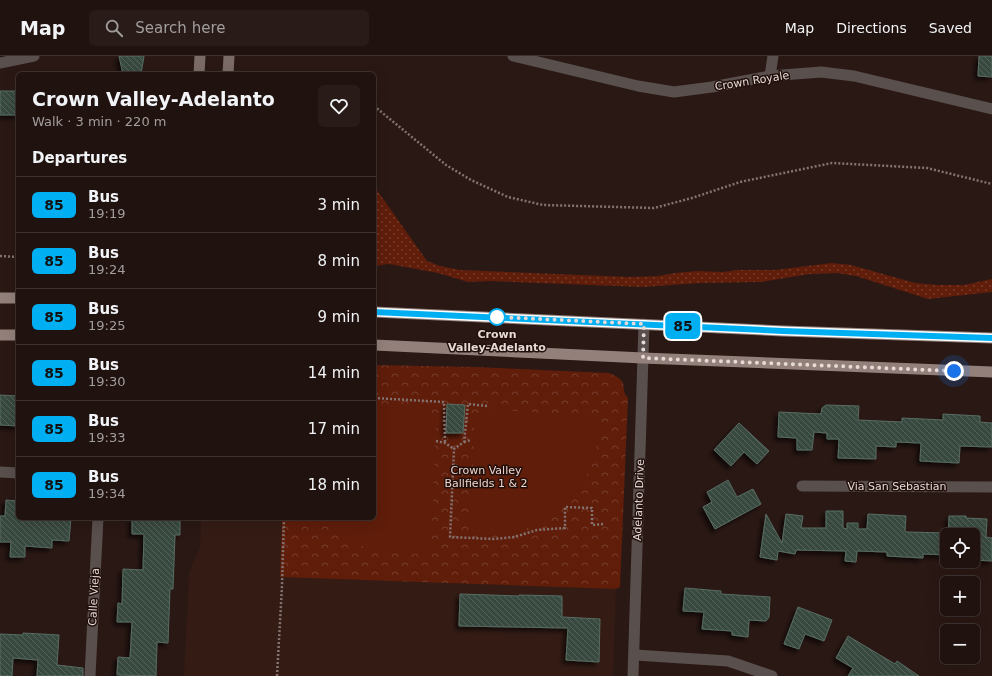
<!DOCTYPE html>
<html lang="en">
<head>
<meta charset="utf-8">
<style>
	:root { --surface:#20120f; --page:#281b18; --text:#f1f3f6; --muted:#a29e9e; --line:#3d322f }
	body { margin:0; font-family:"DejaVu Sans",sans-serif; background:var(--page); color:var(--text); height:100vh; display:flex; flex-direction:column; font-size:15px; white-space:nowrap }
	* { box-sizing:border-box; margin:0 }
	p { font-size:13px; color:var(--muted) }
	.icon { flex:none; width:22px; height:22px; fill:none; stroke:currentColor; stroke-width:2; stroke-linecap:round; stroke-linejoin:round }
	.map { position:relative; flex:1; overflow:hidden }
	.details { position:absolute; left:16px; top:16px; width:360px; height:448px; display:flex; flex-direction:column; background:var(--surface); border-radius:6px; box-shadow:0 4px 16px #0002,0 0 0 1px var(--line) }
	.details>* { flex:none }
	.badge { padding:0 8px; border-radius:6px; font-size:14px; line-height:26px }
	.fabs { position:absolute; left:940px; top:472px; display:grid; gap:8px }
	.fabs a { display:grid; place-items:center; width:40px; height:40px; border-radius:6px; background:var(--surface); box-shadow:0 4px 16px #0002,0 0 0 1px var(--line); font-size:20px }
	.you { position:absolute; width:20px; height:20px; margin:-10px; border:3px solid #fff; border-radius:50%; background:#1a73e8; box-shadow:0 0 0 6px #1a73e833 }
	.map>.badge { position:absolute; translate:-50% -50%; box-shadow:0 0 0 2px #fff }
	h2 { padding:0 16px; font-size:15px; line-height:36px }
	.round { display:grid; place-items:center; flex:none; width:42px; height:42px; border-radius:6px; background:var(--page) }
	.headline { display:flex; align-items:center; justify-content:space-between; height:68px; padding:0 16px }
	h1 { font-size:19px; font-weight:700; line-height:30px }
	ul { padding:0; list-style:none }
	li { display:flex; align-items:center; gap:12px; height:56px; padding:0 16px; border-top:1px solid var(--line) }
	li div { flex:1 }
	li b { display:block; font-size:15px }
	li em { font-style:normal }
	li .badge { min-width:44px; font-weight:700; text-align:center }
	header { display:flex; align-items:center; gap:24px; box-sizing:border-box; height:56px; padding:0 20px; background:var(--surface); border-bottom:1px solid var(--line) }
	header strong { font-size:19px }
	nav { display:flex; gap:22px; margin-inline-start:auto; font-size:14px }
	.search { width:280px; height:36px; background:var(--page); display:flex; align-items:center; gap:10px; box-sizing:border-box; padding:0 14px; border-radius:6px; color:var(--muted); font-size:15px }
	.map>svg:first-child { display:block }
</style>
</head>
<body>
<header>
<strong>Map</strong>
<div class="search"><svg class="icon" aria-label="search" viewBox="0 0 24 24"><circle cx="10" cy="10" r="6"/><path d="M15 15l6 6"/></svg>Search here</div>
<nav><a>Map</a><a>Directions</a><a>Saved</a></nav>
</header>
<div class="map">
<svg width="992" height="620" viewBox="0 0 992 620">
	<defs>
		<pattern id="grass-dots" width="8" height="8" patternUnits="userSpaceOnUse"><rect width="8" height="8" fill="#5f1d0a"/><path d="M2 2h.1M6 6h.1" fill="none" stroke="#763d2d" stroke-width="1.8" stroke-linecap="round"/></pattern>
		<pattern id="park-crowns" width="20" height="18" patternUnits="userSpaceOnUse"><rect width="20" height="18" fill="#5f1d0a"/><path d="M2 6a3 3 0 1 1 6 0M12 15a3 3 0 1 1 6 0" fill="none" stroke="#763d2d"/></pattern>
		<pattern id="building-back-hatch" width="6" height="6" patternUnits="userSpaceOnUse"><rect width="6" height="6" fill="#374a40"/><path d="M-1 5l2 2M0 0l6 6M5-1l2 2" fill="none" stroke="#54645b"/></pattern>
		<filter id="shadow"><feDropShadow dx="-3.5" dy="3.5" stdDeviation="2" flood-color="#0009"/></filter>
	</defs>
	<rect width="100%" height="100%" fill="#2a1814"/>
	<path fill="#341c15" d="M201 462H282L280 521 616 533 613 620H184L189 517 200 491Z"/>
	<path fill="url(#grass-dots)" d="M374 130 427 205 440 210 460 214 630 221 658 220 675 217 697 215 723 216 738 214H776L831 207 851 209 869 214 915 227 938 229H964L992 223V236L928 243 856 220 837 217 810 218 761 226 700 227 643 231 490 225 468 226 438 217 389 208 374 210Z"/>
	<path fill="url(#park-crowns)" d="M374 309 474 311 609 317C631 325 619 332 628 342L620 531 616 533 280 521 282 462H374Z"/>
	<g fill="#5f1d0a">
		<path d="M374 351 429 353 436 362 431 498C404 497 372 498 348 483 340 477 332 469 325 462H374Z"/>
		<path d="M486 353 598 361C603 432 541 489 470 478L475 361Z"/>
	</g>
	<g fill="url(#building-back-hatch)" stroke="#586c62" filter="url(#shadow)">
		<path d="M119 0H144L141 18H123Z"/>
		<path d="M979 0H992V21L978 20Z"/>
		<rect x="0" y="35" width="18" height="24"/>
		<path d="M0 339 18 340V370L0 369Z"/>
		<path d="M447 348 465 349 463 377H446Z"/>
		<path d="M826 349 859 350 858 364 902 366V362L943 364V358L980 360V366L992 367V391L960 390 959 407 920 405 921 387 896 386V391L876 390V403L838 402 839 383H827V377L814 376 812 394H797V382L778 381 779 356 821 358 822 352Z"/>
		<path d="M739 367 769 395 757 408 744 396 731 410 714 394Z"/>
		<path d="M728 424 737 441 753 433 761 448 715 473 703 451 712 446 707 436Z"/>
		<path d="M6 444 18 445V462H71L69 485 52 484V492L25 490V501H10L11 486H0V460H5Z"/>
		<path d="M826 455H843V472L847 473V467H858V473H867L868 458 906 460 905 475 907 476 947 477V499L923 498V502L887 500V496L857 495 856 506 845 505 846 495 796 494 795 498 778 495 777 504 760 501 766 458 782 487 786 458 803 460 801 472H826Z"/>
		<path d="M949 460H966V462L987 463 986 481 992 482V505L973 504V479H948Z"/>
		<path d="M132 462H180V479H175L173 533H170L168 587 157 586 156 620 117 619 118 601 130 602 132 566H117L118 547 122 548 123 513 143 514 144 478H132Z"/>
		<path d="M685 532 721 535V538L770 541 769 561 766 565 749 564 748 581 732 579V575L702 573 704 556 683 555Z"/>
		<path d="M460 538 519 540V539L562 540V561L600 563 599 606 566 604 568 572 459 570Z"/>
		<path d="M798 551 832 564 824 585 805 578 799 593 784 588Z"/>
		<path d="M23 577 59 579 57 609 83 612V620H37L38 604 13 602 12 620H0V578L23 579Z"/>
		<path d="M848 580 895 608 897 605 919 620H848L853 612 836 602Z"/>
	</g>
	<g fill="none" stroke-linecap="round" stroke-linejoin="round">
		<g stroke="#847471" stroke-width="2.5" stroke-dasharray="2 2" stroke-linecap="butt">
			<path d="M374 50 446 109 471 124 508 141 543 149 654 152 692 142 740 126 832 107 927 112 992 128"/>
			<path d="M0 200 18 201"/>
			<path d="M374 342 444 346 445 387"/>
			<path d="M487 350 468 348 464 386 454 393 450 481 494 483 514 481 537 474 565 472V451L592 452V469L604 468"/>
			<path d="M436 385 445 387 454 393"/>
			<path d="M464 386 471 384"/>
			<path d="M277 620 282 530 284 462"/>
		</g>
		<g stroke="#594f4c" stroke-width="11">
			<path d="M513 0 638 30 674 36 712 31 770 20 821 16 854 20 992 53"/>
			<path d="M0 7 34 0"/>
			<path d="M770 20 773 0"/>
			<path d="M0 416 18 417"/>
			<path d="M802 430 992 431"/>
			<path d="M635 599 728 605 772 620"/>
			<path d="M90 620 98 462"/>
		</g>
		<path stroke="#594f4c" stroke-width="11" d="M633 620 644 268"/>
		<g stroke="#7a6b67" stroke-width="11">
			<path d="M199 18 200 0"/>
			<path d="M228 18 229 0"/>
		</g>
		<g stroke="#94807b" stroke-width="11">
			<path d="M0 242H18"/>
			<path d="M374 256 783 275 992 282"/>
			<path d="M0 279H18"/>
			<path d="M374 289 643 302 992 316"/>
		</g>
	</g>
	<g fill="none" stroke-linecap="round" stroke-linejoin="round">
		<g stroke="#fff" stroke-width="9">
			<path id="line" d="M374 256 783 275 992 282"/>
		</g>
		<use href="#line" stroke="#00aff2" stroke-width="6"/>
		<path stroke="#e6d9d6" stroke-width="4" stroke-dasharray="0 7.2" d="M497 261 644 268 643 302 954 315"/>
	</g>
	<circle fill="#fff" stroke="#00aff2" stroke-width="2" cx="497" cy="261" r="8"/>
	<g text-anchor="middle" dominant-baseline="central" stroke-width="3" stroke-linejoin="round" paint-order="stroke">
		<g font-size="11" fill="#e6d9d6" stroke="#200f0b">
			<text transform="translate(752 25) rotate(-9)">Crown Royale</text>
			<text x="897" y="430">Via San Sebastian</text>
			<text transform="translate(639 444) rotate(-88)">Adelanto Drive</text>
			<text transform="translate(94 541) rotate(-87)">Calle Vieja</text>
		</g>
		<g font-size="11" font-weight="bold" fill="#e6d9d6" stroke="#200f0b">
			<text x="497" y="278">Crown<tspan x="497" dy="13">Valley-Adelanto</tspan></text>
		</g>
		<g font-size="11" fill="#efd4cd" stroke="#200f0b">
			<text x="486" y="414">Crown Valley<tspan x="486" dy="13">Ballfields 1 &amp; 2</tspan></text>
		</g>
	</g>
</svg>
<div class="fabs">
<a><svg class="icon" aria-label="locate" viewBox="0 0 24 24"><circle cx="12" cy="12" r="6"/><path d="M12 2v4M12 18v4M2 12h4M18 12h4"/></svg></a>
<a>+</a>
<a>−</a>
</div>
<div class="you" style="left:954px;top:315px"></div>
<b class="badge" style="left:683px;top:270px;background:#00aff2;color:#111">85</b>
<section class="details">
<div class="headline"><div><h1>Crown Valley-Adelanto</h1><p>Walk · 3 min · 220 m</p></div><a class="round"><svg class="icon" aria-label="heart" viewBox="0 0 24 24"><path d="M12 20l-8-8c-3-5 5-10 8-4 3-6 11-1 8 4z"/></svg></a></div>
<h2>Departures</h2>
<ul>
<li><span class="badge" style="background:#00aff2;color:#111">85</span><div><b>Bus</b><p>19:19</p></div><em>3 min</em></li>
<li><span class="badge" style="background:#00aff2;color:#111">85</span><div><b>Bus</b><p>19:24</p></div><em>8 min</em></li>
<li><span class="badge" style="background:#00aff2;color:#111">85</span><div><b>Bus</b><p>19:25</p></div><em>9 min</em></li>
<li><span class="badge" style="background:#00aff2;color:#111">85</span><div><b>Bus</b><p>19:30</p></div><em>14 min</em></li>
<li><span class="badge" style="background:#00aff2;color:#111">85</span><div><b>Bus</b><p>19:33</p></div><em>17 min</em></li>
<li><span class="badge" style="background:#00aff2;color:#111">85</span><div><b>Bus</b><p>19:34</p></div><em>18 min</em></li>
</ul>
</section>
</div>
</body>
</html>
